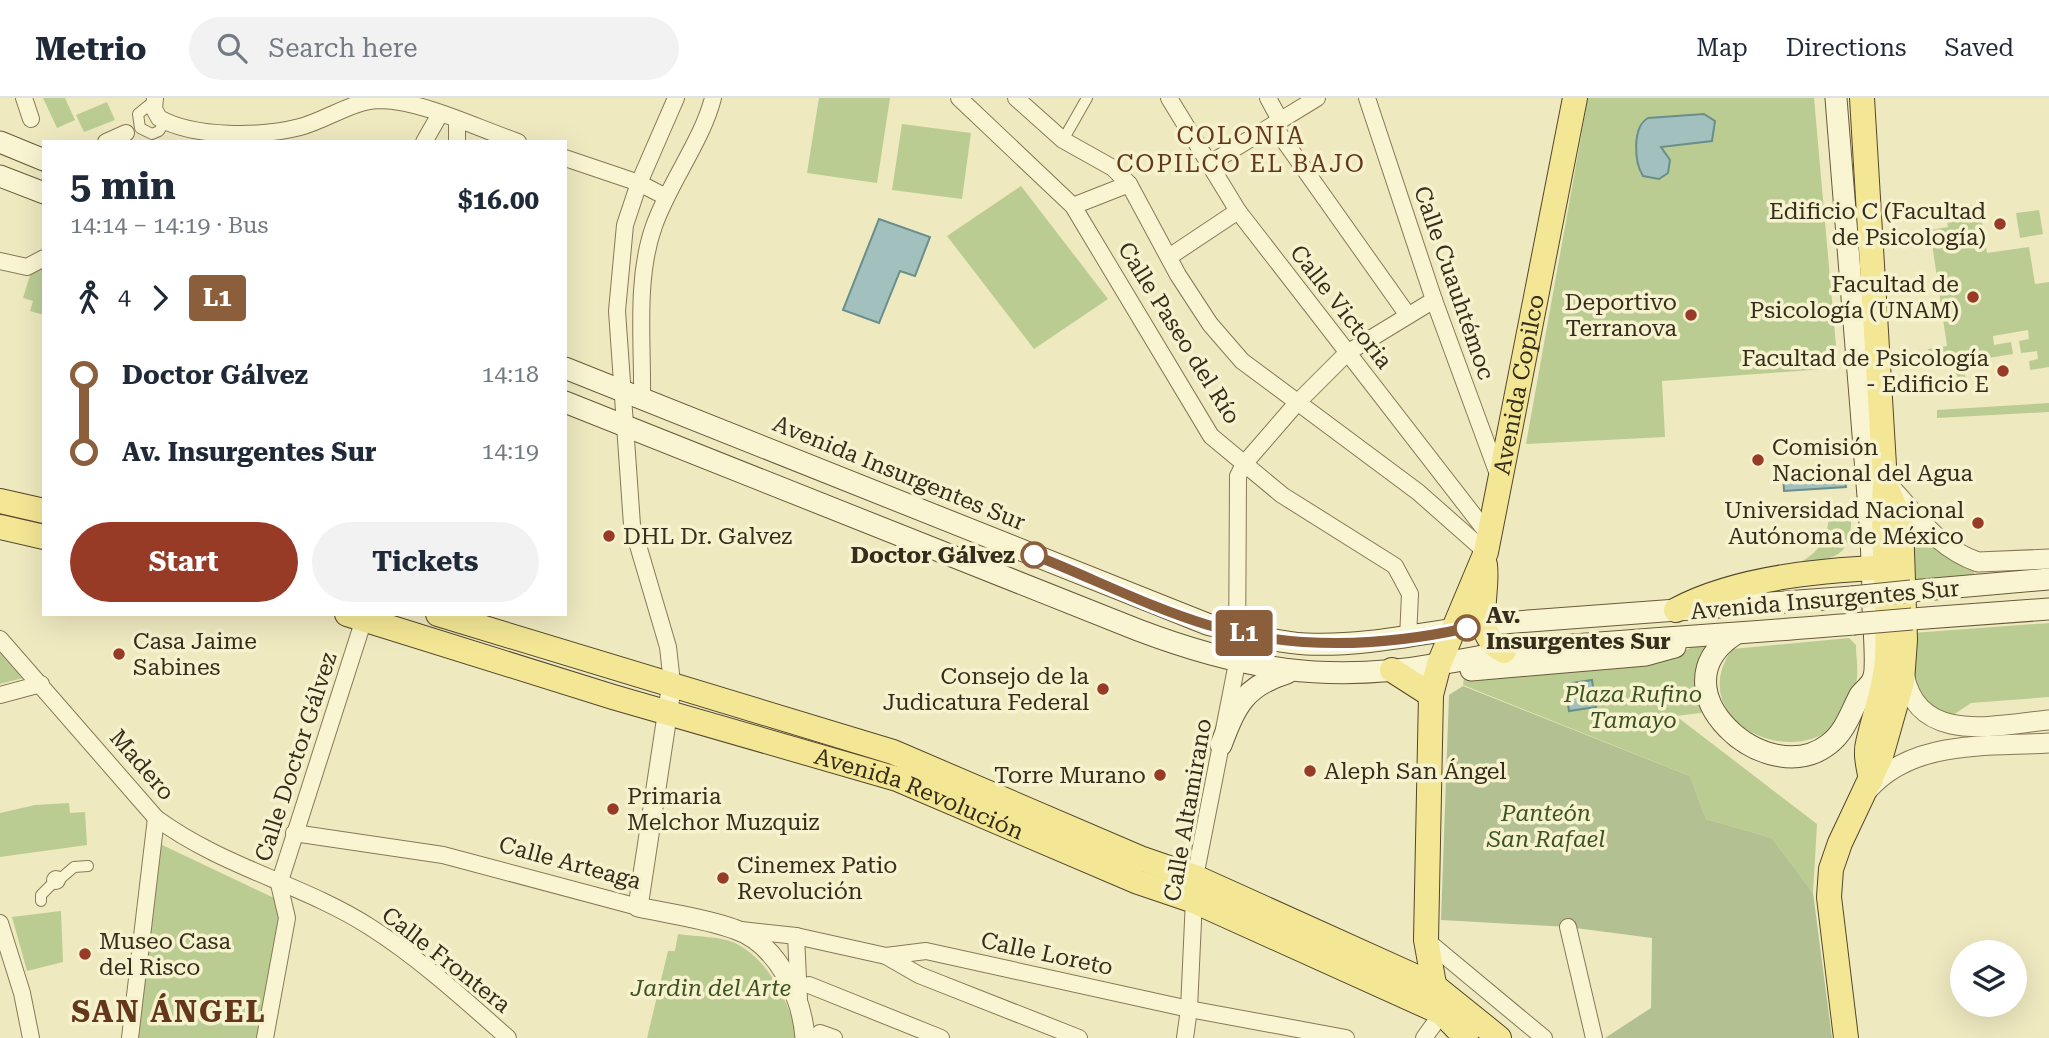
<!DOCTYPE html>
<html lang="en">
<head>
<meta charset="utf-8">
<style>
	:root { --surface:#fff; --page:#f2f2f3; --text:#1f2937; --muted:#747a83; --line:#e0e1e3; --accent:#973a26 }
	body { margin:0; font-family:"Roboto Serif",serif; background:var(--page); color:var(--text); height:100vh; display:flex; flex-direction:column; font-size:26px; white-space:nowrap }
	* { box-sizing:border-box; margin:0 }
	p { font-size:23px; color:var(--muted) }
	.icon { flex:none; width:38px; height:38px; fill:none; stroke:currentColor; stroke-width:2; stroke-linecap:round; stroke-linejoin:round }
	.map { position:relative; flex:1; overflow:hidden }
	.sheet { position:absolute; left:42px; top:42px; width:525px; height:476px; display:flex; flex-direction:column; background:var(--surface); border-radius:0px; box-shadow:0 7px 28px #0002 }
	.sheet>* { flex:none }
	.badge { padding:0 14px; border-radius:5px; font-size:24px; line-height:46px }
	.tools { position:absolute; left:1950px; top:842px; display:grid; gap:14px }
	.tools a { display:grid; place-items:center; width:77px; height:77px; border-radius:50%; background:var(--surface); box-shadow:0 7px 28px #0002; font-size:35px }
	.map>.badge { position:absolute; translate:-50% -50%; box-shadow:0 0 0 4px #fff }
	.legs { display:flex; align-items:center; gap:10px; height:77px; padding:0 28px; font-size:23px }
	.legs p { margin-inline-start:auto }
	.summary { display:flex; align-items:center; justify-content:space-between; height:119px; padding:0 28px }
	h1 { font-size:38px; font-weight:700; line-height:52px }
	.action { display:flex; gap:14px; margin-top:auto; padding:14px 28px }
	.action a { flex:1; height:80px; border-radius:42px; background:var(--accent); color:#fff; font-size:28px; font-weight:700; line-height:80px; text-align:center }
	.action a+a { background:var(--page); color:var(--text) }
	ul { padding:0 28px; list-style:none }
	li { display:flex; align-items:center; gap:24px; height:77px; font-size:26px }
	li i { display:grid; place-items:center; width:10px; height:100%; margin:0 9px; background:currentColor }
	li i::after { content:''; width:18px; height:18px; margin:-9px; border:5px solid; border-radius:50%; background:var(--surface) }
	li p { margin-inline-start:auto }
	li:first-child i { background:linear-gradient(#0000 50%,currentColor 0) }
	li:last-child i { background:linear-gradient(currentColor 50%,#0000 0) }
	header { display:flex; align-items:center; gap:42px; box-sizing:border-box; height:98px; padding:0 35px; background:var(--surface); border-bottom:2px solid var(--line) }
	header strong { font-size:33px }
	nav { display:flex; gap:38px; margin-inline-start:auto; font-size:24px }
	.search { width:490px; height:63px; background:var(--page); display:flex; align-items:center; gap:18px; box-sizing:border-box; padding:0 24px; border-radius:38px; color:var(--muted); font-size:26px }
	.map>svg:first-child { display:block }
</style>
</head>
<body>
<header>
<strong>Metrio</strong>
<div class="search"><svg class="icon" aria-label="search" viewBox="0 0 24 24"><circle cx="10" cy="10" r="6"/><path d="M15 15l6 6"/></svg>Search here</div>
<nav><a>Map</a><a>Directions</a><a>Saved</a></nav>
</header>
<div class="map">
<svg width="2049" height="940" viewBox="0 0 2049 940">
	<rect width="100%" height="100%" fill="#eee9bf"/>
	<g fill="#bbcc93">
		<path d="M43 0H65L75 22 57 30Z"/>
		<path d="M819 0H890L877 85 807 75Z"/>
		<path d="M1588 0H1814L1838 270 1662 283 1665 339 1526 346Z"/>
		<path d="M107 4 115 22 84 34 76 17Z"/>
		<path d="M902 26 971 35 962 101 892 92Z"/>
		<path d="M1021 88 1108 201 1034 251 947 138Z"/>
		<path d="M1979 106 1987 155 2029 149 2035 186 2049 184V269L2030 272 2029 263 2038 261 2037 253 2021 255 2019 243 2029 241 2028 232 1993 238 1994 247 2011 244 2013 256 1963 264 1966 283H1960L1951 266 1930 261 1928 251 1947 248 1930 132 1948 129 1945 111Z"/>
		<path d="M2039 112 2043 136 2020 140 2016 115Z"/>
		<path d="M44 167V217L30 213 33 203 23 200 31 174Z"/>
		<path d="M2049 305V314L1937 320V312Z"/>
		<path d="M1851 416C1853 460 1834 461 1797 466 1819 455 1827 442 1829 418Z"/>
		<path d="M1916 424 1974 472V481L1911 485 1910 428Z"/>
		<path d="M2049 525V599L1971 605 1947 621 1913 593 1912 535Z"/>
		<path d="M1849 540 1856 547C1856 557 1858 569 1857 579 1844 695 1673 637 1732 551Z"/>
		<path d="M1698 547H1709L1703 556 1709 614 1676 618 1817 726 1813 795 1772 740 1706 721 1690 678 1463 587 1464 580 1654 565Z"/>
		<path d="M0 548 31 578 0 586Z"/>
		<path d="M69 705 70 715 85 714 87 747 0 759V715L35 707Z"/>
		<path d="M158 745 274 800 280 816 259 940H135Z"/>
		<path d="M61 813 63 864 27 873 12 819Z"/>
		<path d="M678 836C696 839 722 838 737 846 771 864 789 906 798 940H647L668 853H675Z"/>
	</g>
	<path fill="#b3c192" d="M1463 588 1690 678 1706 721 1772 740 1813 795 1832 940H1605L1651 910 1652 840 1568 829 1441 822 1449 597Z"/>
	<g fill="#a2c0bd" stroke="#698e8b" stroke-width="2">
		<path d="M1704 16 1715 23 1712 43 1661 49 1670 62 1668 75 1659 81 1643 78C1634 64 1632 29 1648 20Z"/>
		<path d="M879 121 930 139 915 178 900 173 879 225 843 212Z"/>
		<path d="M1844 372 1846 389 1784 393 1783 376Z"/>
		<path d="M1592 582 1596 609 1569 613 1565 586Z"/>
	</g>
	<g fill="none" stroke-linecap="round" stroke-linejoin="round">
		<g stroke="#877957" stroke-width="12">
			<g id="pedestrian">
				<path d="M154 3 138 16 140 30 152 36 159 33 165 24"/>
				<path d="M1063 42 1087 0"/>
				<circle cx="56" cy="782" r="4"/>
				<path d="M60 781 74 769 88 768"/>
				<path d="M41 803V797L53 785"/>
			</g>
		</g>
		<g stroke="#877957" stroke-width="18">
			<g id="minor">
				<path d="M24 0 31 21"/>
				<path d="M155 0 154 11 159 20C194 40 262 39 300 29 327 22 353 2 381 2 423 3 477 30 518 44"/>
				<path d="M959 0 1073 108 1211 338 1282 397 1395 468 1410 496 1408 540"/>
				<path d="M1016 0 1063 42 1113 70 1129 86 1178 177 1210 226 1242 263 1418 394 1486 454"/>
				<path d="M1169 0 1238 113 1489 437"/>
				<path d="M1268 0 1280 22"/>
				<path d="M1367 0 1434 202 1499 379"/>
				<path d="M457 23V44"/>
				<path d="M1273 27 1407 216"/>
				<path d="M106 44 126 35"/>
				<path d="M424 44 440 16"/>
				<path d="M565 60 639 85 666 99"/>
				<path d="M1209 66 1317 0"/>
				<path d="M1073 108 1129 86"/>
				<path d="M1169 159 1238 113"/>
				<path d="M0 163 27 169 44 160"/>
				<path d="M642 300C643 245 635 181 654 128 669 85 702 43 713 0"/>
				<path d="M0 541 156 720C224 770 303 786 370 829 419 860 465 902 508 940"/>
				<path d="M672 585 668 549 632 427 617 213 625 127 639 85 676 0"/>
				<path d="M0 597 41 586"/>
				<path d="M294 735 443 757 638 809"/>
				<path d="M0 825 22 895 31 940"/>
				<path d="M1568 829 1594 940"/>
				<path d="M741 832 796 838 886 858 926 853 1189 911 1346 940"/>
				<path d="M796 838 799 902"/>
				<path d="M1426 842 1544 940"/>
				<path d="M886 858 919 877 1079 940"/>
				<path d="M809 887 941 940"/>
				<path d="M820 935 834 940"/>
				<path d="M130 940 156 720"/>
				<path d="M265 940 287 820 279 786 364 521 362 516"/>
				<path d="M1185 940 1189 911 1195 779 1237 565 1238 378 1244 366 1296 306 1347 255 1434 202"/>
				<path d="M1424 940 1442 915"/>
			</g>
		</g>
		<g stroke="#877957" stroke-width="21">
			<g id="tertiary">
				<path d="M1891 390C1918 419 1939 451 1978 464L2049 461"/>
				<path d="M1904 575C1917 648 1996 627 2049 622"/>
				<path d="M672 585 638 809C670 816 704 820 734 831 777 845 802 898 805 940"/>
				<path d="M1868 692C1913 641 1987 649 2049 645"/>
			</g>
		</g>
		<g stroke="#695a3a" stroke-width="23">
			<g id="secondary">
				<path d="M0 44 44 62"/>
				<path d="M0 78 44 95"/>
				<path d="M565 270 1207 526C1240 534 1273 544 1306 546 1373 549 1437 531 1502 525 1619 516 1735 508 1852 499"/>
				<path d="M565 304 1138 532C1241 571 1327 586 1438 566 1471 561 1503 553 1537 550 1642 541 1748 535 1853 526"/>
				<path d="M1911 493 2049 481"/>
				<path d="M1912 521 2049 511"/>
				<path d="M1734 537C1652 591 1767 695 1829 646 1845 634 1851 614 1860 597 1864 592 1871 587 1873 581 1878 571 1873 521 1873 507 1873 442 1866 377 1861 311 1853 208 1844 104 1836 0"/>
				<path d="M1471 572 1646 557 1675 549"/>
				<path d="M1221 647C1236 607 1245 588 1287 575"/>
			</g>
		</g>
		<g stroke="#54462c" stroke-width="26">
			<g id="primary">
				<path d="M1862 0 1885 384C1881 443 1890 502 1887 561 1885 591 1874 617 1868 645 1865 656 1869 671 1871 682"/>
				<path d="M0 403 44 413"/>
				<path d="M0 429 44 439"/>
				<path d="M1485 467C1489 498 1470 536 1504 553"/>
				<path d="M1676 512C1740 478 1831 471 1902 469"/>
				<path id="s1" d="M347 516 613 599 897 681 1138 784 1194 803 1442 915 1466 940"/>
				<path d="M438 516 893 654 1140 760 1195 779 1432 886 1499 940"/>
				<path d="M1392 572 1431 597"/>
				<path id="s2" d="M1436 897 1426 842 1431 597 1439 566 1486 454 1575 0"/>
				<path d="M1846 940 1829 799 1831 771 1840 745 1881 658 1902 584 1905 542 1901 424 1887 391"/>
			</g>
		</g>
		<use href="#pedestrian" stroke="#f9f5d2" stroke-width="10"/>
		<use href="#minor" stroke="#f9f5d2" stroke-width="16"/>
		<use href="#tertiary" stroke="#f9f5d2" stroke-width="19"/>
		<use href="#secondary" stroke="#f9f5d2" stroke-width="21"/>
		<use href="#primary" stroke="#f3e795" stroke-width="24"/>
		<g stroke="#695a3a" stroke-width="23" stroke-linecap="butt">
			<g id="secondary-bridge">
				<path d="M1852 499 1911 493"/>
				<path d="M1853 526 1912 521"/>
			</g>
		</g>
		<use href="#secondary-bridge" stroke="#f9f5d2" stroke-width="21"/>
	</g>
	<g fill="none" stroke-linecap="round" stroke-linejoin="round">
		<g stroke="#fff" stroke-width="16">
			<path id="line-1" d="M1034 457C1092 480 1149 509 1208 527 1292 552 1381 549 1467 530"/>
		</g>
		<use href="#line-1" stroke="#8b5e3c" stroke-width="10"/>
	</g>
	<g fill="#973a26" stroke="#f6f2ce" stroke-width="2.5">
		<circle cx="2000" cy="126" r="7"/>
		<circle cx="1973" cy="199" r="7"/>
		<circle cx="1691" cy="217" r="7"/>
		<circle cx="2003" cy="273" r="7"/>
		<circle cx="1758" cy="362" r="7"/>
		<circle cx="1978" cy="425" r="7"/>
		<circle cx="609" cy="438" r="7"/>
		<circle cx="119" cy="556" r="7"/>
		<circle cx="1103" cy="591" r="7"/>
		<circle cx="1310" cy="673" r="7"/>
		<circle cx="1160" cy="677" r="7"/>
		<circle cx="613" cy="711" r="7"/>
		<circle cx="723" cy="780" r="7"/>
		<circle cx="85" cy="856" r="7"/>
	</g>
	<g fill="#fff" stroke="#8b5e3c" stroke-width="3.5">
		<circle cx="1034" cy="457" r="12"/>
		<circle cx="1467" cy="530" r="12"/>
	</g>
	<g text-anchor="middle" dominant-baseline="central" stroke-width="7" stroke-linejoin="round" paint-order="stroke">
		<g font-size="23" fill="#362d1c" stroke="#f6f2ce" text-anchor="end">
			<text x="1986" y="113">Edificio C (Facultad<tspan x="1986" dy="26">de Psicología)</tspan></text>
			<text x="1959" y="186">Facultad de<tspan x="1959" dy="26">Psicología (UNAM)</tspan></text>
			<text x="1677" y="204">Deportivo<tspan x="1677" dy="26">Terranova</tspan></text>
			<text x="1989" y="260">Facultad de Psicología<tspan x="1989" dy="26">- Edificio E</tspan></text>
			<text x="1772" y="349" text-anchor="start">Comisión<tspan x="1772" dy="26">Nacional del Agua</tspan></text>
			<text x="1964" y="412">Universidad Nacional<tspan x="1964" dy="26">Autónoma de México</tspan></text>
			<text x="623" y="438" text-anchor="start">DHL Dr. Galvez</text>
			<text x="133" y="543" text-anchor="start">Casa Jaime<tspan x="133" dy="26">Sabines</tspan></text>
			<text x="1089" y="578">Consejo de la<tspan x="1089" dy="26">Judicatura Federal</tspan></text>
			<text x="1324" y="673" text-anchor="start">Aleph San Ángel</text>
			<text x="1146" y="677">Torre Murano</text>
			<text x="627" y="698" text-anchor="start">Primaria<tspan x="627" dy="26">Melchor Muzquiz</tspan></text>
			<text x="737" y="767" text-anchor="start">Cinemex Patio<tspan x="737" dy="26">Revolución</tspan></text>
			<text x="99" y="843" text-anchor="start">Museo Casa<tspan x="99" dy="26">del Risco</tspan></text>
		</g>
		<g font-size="23" fill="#362d1c" stroke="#f6f2ce">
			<text transform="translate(1454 185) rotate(71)">Calle Cuauhtémoc</text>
			<text transform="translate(1341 209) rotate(52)">Calle Victoria</text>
			<text transform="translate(1179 235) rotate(58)">Calle Paseo del Río</text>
			<text stroke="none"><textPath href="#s2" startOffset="625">Avenida Copilco</textPath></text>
			<text transform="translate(899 375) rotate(22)">Avenida Insurgentes Sur</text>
			<text transform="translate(1825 502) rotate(-5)">Avenida Insurgentes Sur</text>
			<text transform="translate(296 659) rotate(-72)">Calle Doctor Gálvez</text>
			<text transform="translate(142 667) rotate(49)">Madero</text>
			<text stroke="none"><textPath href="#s1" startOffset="600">Avenida Revolución</textPath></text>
			<text transform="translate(1188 712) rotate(-80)">Calle Altamirano</text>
			<text transform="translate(570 765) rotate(15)">Calle Arteaga</text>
			<text transform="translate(1047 856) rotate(12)">Calle Loreto</text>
			<text transform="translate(446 862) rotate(38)">Calle Frontera</text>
		</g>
		<g font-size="23" font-weight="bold" fill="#362d1c" stroke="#f6f2ce" text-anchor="end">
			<text x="1015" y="457">Doctor Gálvez</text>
			<text x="1486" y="517" text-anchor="start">Av.<tspan x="1486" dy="26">Insurgentes Sur</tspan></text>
		</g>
		<g font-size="23" font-style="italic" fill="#3e5322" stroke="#f6f2ce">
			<text x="1633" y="596">Plaza Rufino<tspan x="1633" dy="26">Tamayo</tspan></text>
			<text x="1546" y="715">Panteón<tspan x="1546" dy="26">San Rafael</tspan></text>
			<text x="711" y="890">Jardin del Arte</text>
		</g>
		<g font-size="24" letter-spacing="2" fill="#64371a" stroke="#f6f2ce">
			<text x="1241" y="38">COLONIA<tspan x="1241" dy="28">COPILCO EL BAJO</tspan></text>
		</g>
		<g font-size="30" font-weight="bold" letter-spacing="2" fill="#64371a" stroke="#f6f2ce">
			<text x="169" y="913">SAN ÁNGEL</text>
		</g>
	</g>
</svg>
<div class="tools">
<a><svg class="icon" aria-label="layers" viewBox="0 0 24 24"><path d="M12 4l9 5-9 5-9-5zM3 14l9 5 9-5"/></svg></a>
</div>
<b class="badge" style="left:1244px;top:535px;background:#8b5e3c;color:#fff">L1</b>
<section class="sheet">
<div class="summary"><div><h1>5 min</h1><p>14:14 – 14:19 · Bus</p></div><b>$16.00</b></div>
<div class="legs"><svg class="icon" aria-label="walk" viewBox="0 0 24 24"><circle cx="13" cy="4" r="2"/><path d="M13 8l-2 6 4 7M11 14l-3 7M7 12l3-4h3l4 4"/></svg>4<svg class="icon" aria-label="forward" viewBox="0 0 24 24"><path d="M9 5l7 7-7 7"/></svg><b class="badge" style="background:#8b5e3c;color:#fff">L1</b></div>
<ul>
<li><i style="color:#8b5e3c"></i><b>Doctor Gálvez</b><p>14:18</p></li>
<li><i style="color:#8b5e3c"></i><b>Av. Insurgentes Sur</b><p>14:19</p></li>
</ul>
<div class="action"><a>Start</a><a>Tickets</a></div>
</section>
</div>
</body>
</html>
